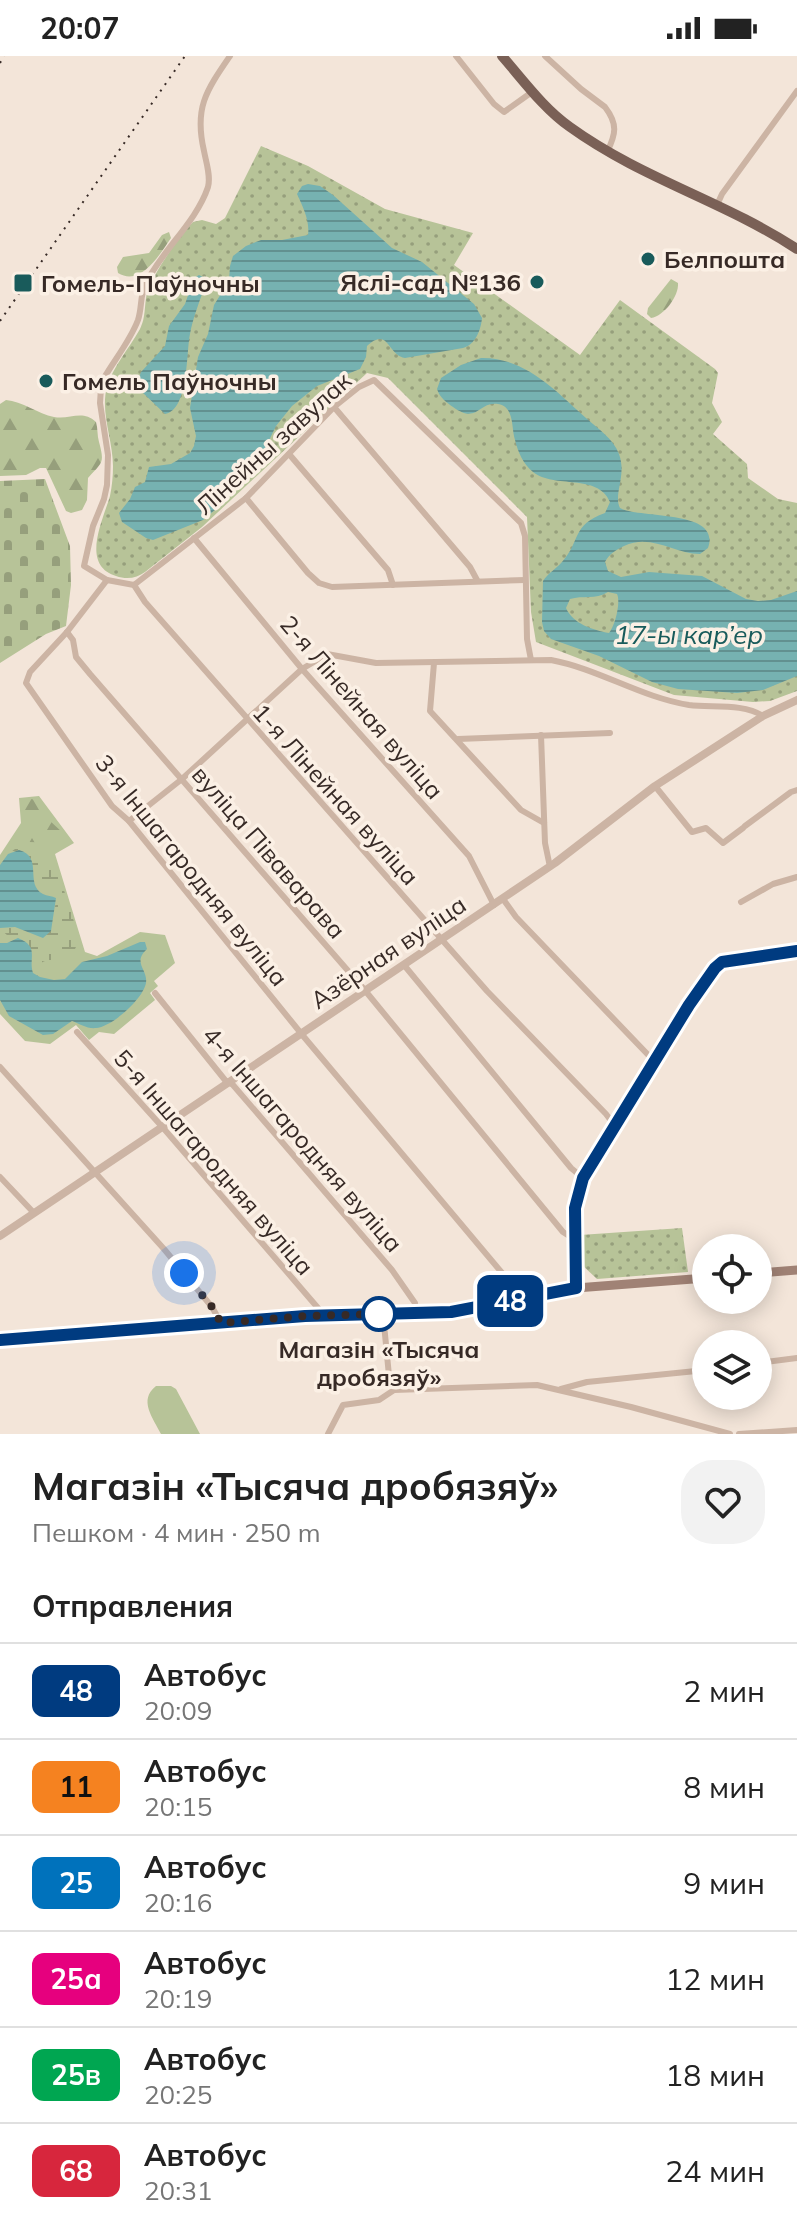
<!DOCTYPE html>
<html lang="ru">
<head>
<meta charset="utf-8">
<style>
	:root { --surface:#fff; --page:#f2f2f2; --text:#222; --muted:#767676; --line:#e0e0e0 }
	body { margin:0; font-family:Mulish,sans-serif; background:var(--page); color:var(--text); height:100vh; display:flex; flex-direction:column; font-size:30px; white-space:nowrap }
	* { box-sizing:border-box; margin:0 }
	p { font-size:26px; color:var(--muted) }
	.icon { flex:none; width:44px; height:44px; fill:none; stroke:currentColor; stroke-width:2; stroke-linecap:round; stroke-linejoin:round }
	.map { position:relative; height:1378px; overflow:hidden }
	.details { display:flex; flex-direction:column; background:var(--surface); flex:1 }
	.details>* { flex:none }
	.badge { padding:0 16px; border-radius:12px; font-size:28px; line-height:52px }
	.fabs { position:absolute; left:692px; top:1178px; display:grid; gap:16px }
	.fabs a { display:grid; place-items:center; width:80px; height:80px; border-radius:50%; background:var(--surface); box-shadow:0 4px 20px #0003; font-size:40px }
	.you { position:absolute; width:40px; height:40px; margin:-20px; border:6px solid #fff; border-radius:50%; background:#1a73e8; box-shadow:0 0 0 12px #1a73e833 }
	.map>.badge { position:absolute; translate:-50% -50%; box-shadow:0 0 0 4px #fff }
	h2 { padding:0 32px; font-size:30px; line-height:72px }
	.round { display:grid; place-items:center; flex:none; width:84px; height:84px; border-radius:32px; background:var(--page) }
	.head { display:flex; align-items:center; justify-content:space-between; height:136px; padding:0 32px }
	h1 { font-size:38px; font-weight:700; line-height:60px }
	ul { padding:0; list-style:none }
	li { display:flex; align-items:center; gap:24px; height:96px; padding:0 32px; border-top:2px solid var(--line) }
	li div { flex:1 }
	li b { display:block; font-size:30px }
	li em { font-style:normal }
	li .badge { min-width:88px; font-weight:700; text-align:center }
	.status { display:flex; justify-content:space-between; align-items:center; height:56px; padding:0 40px; background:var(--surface); direction:ltr }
	.status svg { height:22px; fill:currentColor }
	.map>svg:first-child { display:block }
</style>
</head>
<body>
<div class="status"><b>20:07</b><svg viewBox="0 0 49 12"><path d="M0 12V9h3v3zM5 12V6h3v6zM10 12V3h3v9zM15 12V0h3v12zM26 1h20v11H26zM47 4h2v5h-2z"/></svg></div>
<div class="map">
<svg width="797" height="1378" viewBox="0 0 797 1378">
	<defs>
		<pattern id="forest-firs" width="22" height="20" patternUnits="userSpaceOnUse" patternTransform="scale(2)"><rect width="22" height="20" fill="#b7c398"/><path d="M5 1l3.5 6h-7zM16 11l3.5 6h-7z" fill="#969f7c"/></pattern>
		<pattern id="wetland-marsh" width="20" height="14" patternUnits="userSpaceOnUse" patternTransform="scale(2)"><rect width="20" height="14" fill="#b7c398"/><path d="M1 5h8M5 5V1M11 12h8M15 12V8" fill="none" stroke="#969f7c"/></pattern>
		<pattern id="cemetery-stones" width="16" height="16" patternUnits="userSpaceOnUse" patternTransform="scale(2)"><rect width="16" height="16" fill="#b7c398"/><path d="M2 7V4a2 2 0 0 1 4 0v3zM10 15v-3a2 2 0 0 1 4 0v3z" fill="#969f7c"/></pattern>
		<pattern id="park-dots" width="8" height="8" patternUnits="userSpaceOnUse" patternTransform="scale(2)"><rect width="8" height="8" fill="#b7c398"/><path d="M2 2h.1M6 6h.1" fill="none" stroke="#969f7c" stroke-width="1.8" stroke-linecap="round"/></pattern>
		<pattern id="water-rules" width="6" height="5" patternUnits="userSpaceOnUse" patternTransform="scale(2)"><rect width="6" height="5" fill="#76b2b1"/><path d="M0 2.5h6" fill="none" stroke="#629190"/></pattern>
	</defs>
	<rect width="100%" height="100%" fill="#f3e5d9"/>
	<g fill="#b7c398">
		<path d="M39 740 74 787 55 798 85 896 97 900 140 876 165 879 175 907 154 925 158 930 150 937 155 944 114 978 99 976 89 984 76 969 50 988 25 985 0 958V799L21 767 19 742Z"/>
		<path d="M156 1330H171L176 1333 200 1378H161C153 1362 138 1344 156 1330Z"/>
	</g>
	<g fill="url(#forest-firs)">
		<path d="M169 176 171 182C160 198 141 231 118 217L117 211 123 201 149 197 162 179Z"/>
		<path d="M671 223 678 227C679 240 664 260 651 262L647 258 648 252Z"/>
		<path d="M6 344C22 345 38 358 54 361 70 364 82 353 96 366 98 373 97 379 99 386 105 408 102 406 88 422L87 444 82 454 71 457 66 455 46 412H40L26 419 0 420V348Z"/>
		<path d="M32 743 41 748 49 764 63 777 65 782 61 787 29 786 22 783C21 776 24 774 24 767 25 759 22 753 25 745Z"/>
		<path d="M48 905 62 907 68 912V918C60 925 48 921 43 912L44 908Z"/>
	</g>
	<path fill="url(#wetland-marsh)" d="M22 788C30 790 52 807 57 813 61 828 80 875 77 887 76 894 71 899 65 902 57 907 50 901 41 907 39 916 46 921 54 924L40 921 33 917 31 909 33 898 24 884 0 887 7 879 0 873C15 870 25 874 39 881L52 861 56 847 52 840 43 838 34 822 31 803 19 794 8 798Z"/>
	<path fill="url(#cemetery-stones)" d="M45 423 70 490 71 529 66 570 46 578 0 607V425Z"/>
	<g fill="url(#park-dots)">
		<path d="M261 90 308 110 385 153 473 177 454 209 580 299 620 244 715 313 718 317 712 347 722 366 713 378 747 408 748 422 778 443 797 447V635L770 645 753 646 674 639 536 586 531 556 527 461 388 322 367 317 202 471 145 516C137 522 127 524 116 520 80 509 103 464 110 440 112 430 113 420 113 410 113 384 100 356 107 331 113 310 129 293 140 273 146 261 144 250 147 237 152 219 180 179 193 166L202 164 216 168 225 162Z"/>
		<path d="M682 1172 688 1216 597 1223 581 1208 580 1179Z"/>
	</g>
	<g fill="url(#water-rules)" fill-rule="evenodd">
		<path d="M308 128 320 130 333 139 392 192 422 206 474 248 482 262C481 274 475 289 463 292L405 302C387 299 389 270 367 290L366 301 360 313 317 330 292 350 276 370 256 411 216 453 203 464 153 484 146 482 122 466 119 457 130 443 135 431 145 426 149 411 171 408 190 397 194 390 196 380 190 352 198 301 208 278 214 249 229 225 230 210 233 200 246 190 261 184H282L308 179C310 165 303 151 297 138L302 130Z"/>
		<path d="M199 219 203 221 205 229C200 245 193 261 190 278 186 297 189 354 165 358L141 335 138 324 141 316 165 290 169 270 185 248 194 222Z"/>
		<path d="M481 302C525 301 556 335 586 362 598 373 613 382 619 398 627 420 613 438 620 452 639 463 722 453 708 492L700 498C673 498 652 477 624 490 616 494 609 498 605 506L608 515 621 521 649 516 702 520 746 543 758 545 771 544 797 535V620L763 634 737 637 678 633 652 626 599 600 551 583 544 575 542 566 543 525C548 517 556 513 562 506 581 485 571 469 605 457L610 446C598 417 554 433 533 416 523 408 518 396 515 384 511 372 515 351 498 348 478 345 478 369 453 351 446 346 440 342 437 333L441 322 461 309ZM608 536 617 538C621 546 615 570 609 577 593 574 573 568 566 552L570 543C583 539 595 544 608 536Z"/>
		<path d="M19 794C44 801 24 828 43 838 47 840 52 840 56 842L51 875 43 882 15 871 0 872V809L8 798Z"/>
		<path d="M18 882C40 891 28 902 33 917L40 921 54 924 65 923 82 906 107 900 140 886H145L147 893C132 907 148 913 146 927 143 943 112 971 96 972 87 973 80 968 72 965L53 978 43 979 9 960 0 944V887H7Z"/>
	</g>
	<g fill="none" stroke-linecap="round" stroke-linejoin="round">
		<g stroke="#ccb4a4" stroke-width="6">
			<path d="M456 0 494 48 504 56 532 36"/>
			<path d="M545 0 581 33 605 51C618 68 616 78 607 96"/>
			<path d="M717 149 722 138 797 35"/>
			<path d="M334 351 470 511 477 524"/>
			<path d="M289 398 388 514 393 529"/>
			<path d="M246 442 308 517 319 527 332 531 525 524"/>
			<path d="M194 482 302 613 469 800 494 849"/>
			<path d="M107 524 84 510 93 470 104 443 107 429 108 399 100 347 101 332 104 322C115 303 130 285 138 264 142 252 140 240 145 229 161 195 196 167 208 131 211 120 206 106 204 95 194 52 206 35 230 0"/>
			<path d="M134 529 145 546 487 935 606 1058 615 1070"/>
			<path d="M67 576 73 584 76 601 90 618 363 932 563 1176 574 1183"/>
			<path d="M434 607 430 655 521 754 544 767"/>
			<path d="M541 679 545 787 550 811"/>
			<path d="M458 683 610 677"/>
			<path d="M655 730 692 776 706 772 723 787 743 772"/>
			<path d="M129 765 182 723 302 613 327 598 376 607 551 604C599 613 640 641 689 649 712 652 743 647 763 660"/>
			<path d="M745 770 791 736 797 734"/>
			<path d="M503 843 516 861 654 1005"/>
			<path d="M741 846 773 828 797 821"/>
			<path d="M404 909 571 1112 583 1122"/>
			<path d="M155 937 225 1024 233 1029 392 1214 415 1247 416 1257"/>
			<path d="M77 976 165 1074 324 1259"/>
			<path d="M0 1011 164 1193 212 1251 221 1267"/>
			<path d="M0 1121 34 1157"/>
			<path d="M516 1244 508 1224 304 981 129 765 112 750 26 627 30 616 67 576 107 524 134 529 246 442 334 351 359 331 374 324 521 467 525 480 527 583 531 604"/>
			<path d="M383 1258 390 1330 394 1334 537 1329 631 1351 730 1378"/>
			<path d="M758 1307 797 1302"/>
			<path d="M561 1333 587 1326 706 1314"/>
			<path d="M328 1378 343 1349 379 1344 394 1334"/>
			<path d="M739 1378 797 1374"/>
		</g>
		<g stroke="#ccb4a4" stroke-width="8">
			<path d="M0 1180 555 807 655 730 763 660 797 644"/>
			<path d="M576 1232 575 1152 583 1122 689 949 715 912 722 906 797 895"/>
		</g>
		<g stroke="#a08275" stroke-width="9">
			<path d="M758 1217 797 1214"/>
			<path d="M0 1284 305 1260 451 1256 576 1232 706 1222"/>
		</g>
		<path stroke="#7a6056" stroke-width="10" d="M502 0C523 24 544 53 570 71 642 123 724 145 797 193"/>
		<g stroke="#372a26" stroke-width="2" stroke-dasharray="2 6" stroke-linecap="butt">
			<path d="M0 7 4 0"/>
			<path d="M0 265 185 0"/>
		</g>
	</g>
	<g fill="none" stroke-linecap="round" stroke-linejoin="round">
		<g stroke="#fff" stroke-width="18">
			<path id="line" d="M0 1284 305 1260 451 1256 576 1232 575 1152 583 1122 689 949 715 912 722 906 797 895"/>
		</g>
		<use href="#line" stroke="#003b80" stroke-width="12"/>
		<path stroke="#372a26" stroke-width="8" stroke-dasharray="0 14.4" d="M184 1217 212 1251 221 1267 305 1260 379 1258"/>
	</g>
	<g fill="#195b5b" stroke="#fbf0e5" stroke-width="3">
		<circle cx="648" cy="203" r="8"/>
		<circle cx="537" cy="226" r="8"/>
		<rect x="13" y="217" width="20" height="20" rx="4"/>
		<circle cx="46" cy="325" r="8"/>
	</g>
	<circle fill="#fff" stroke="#003b80" stroke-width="4" cx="379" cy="1258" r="16"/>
	<g text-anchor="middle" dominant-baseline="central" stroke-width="7" stroke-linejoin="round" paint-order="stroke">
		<g font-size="24" font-weight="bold" fill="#372a26" stroke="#fbf0e5" text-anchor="start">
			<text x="664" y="203">Белпошта</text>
			<text x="521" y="226" text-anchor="end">Яслі-сад №136</text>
			<text x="41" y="227">Гомель-Паўночны</text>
			<text x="62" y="325">Гомель Паўночны</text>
		</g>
		<g font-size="24" fill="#372a26" stroke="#fbf0e5">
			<text transform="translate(273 387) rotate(-42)">Лінейны завулак</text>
			<text transform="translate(362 651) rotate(49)">2-я Лінейная вуліца</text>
			<text transform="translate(336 738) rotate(48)">1-я Лінейная вуліца</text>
			<text transform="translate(269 796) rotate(49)">вуліца Піваварава</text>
			<text transform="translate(192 814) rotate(51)">3-я Іншагародняя вуліца</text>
			<text transform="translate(388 896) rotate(-34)">Азёрная вуліца</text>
			<text transform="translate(303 1083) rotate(49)">4-я Іншагародняя вуліца</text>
			<text transform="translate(214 1106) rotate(49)">5-я Іншагародняя вуліца</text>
		</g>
		<g font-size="24" font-weight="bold" fill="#372a26" stroke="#fbf0e5">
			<text x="379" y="1293">Магазін «Тысяча<tspan x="379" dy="28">дробязяў»</tspan></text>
		</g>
		<g font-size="26" font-style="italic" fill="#195b5b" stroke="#fbf0e5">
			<text x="689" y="578">17-ы кар’ер</text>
		</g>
	</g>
</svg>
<div class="fabs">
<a><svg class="icon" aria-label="locate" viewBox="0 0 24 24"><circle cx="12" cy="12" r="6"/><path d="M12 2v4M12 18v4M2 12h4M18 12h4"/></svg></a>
<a><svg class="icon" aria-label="layers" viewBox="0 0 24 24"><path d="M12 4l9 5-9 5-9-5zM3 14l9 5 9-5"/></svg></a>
</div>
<div class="you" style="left:184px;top:1217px"></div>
<b class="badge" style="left:510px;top:1245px;background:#003b80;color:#fff">48</b>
</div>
<section class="details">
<div class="head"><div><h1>Магазін «Тысяча дробязяў»</h1><p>Пешком · 4 мин · 250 m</p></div><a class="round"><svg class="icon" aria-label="heart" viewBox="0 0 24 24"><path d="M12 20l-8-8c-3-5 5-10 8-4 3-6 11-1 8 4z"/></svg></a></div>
<h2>Отправления</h2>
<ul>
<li><span class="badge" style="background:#003b80;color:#fff">48</span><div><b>Автобус</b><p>20:09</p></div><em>2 мин</em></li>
<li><span class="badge" style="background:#f58220;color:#111">11</span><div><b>Автобус</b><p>20:15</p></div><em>8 мин</em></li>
<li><span class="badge" style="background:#0072bc;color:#fff">25</span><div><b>Автобус</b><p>20:16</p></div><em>9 мин</em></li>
<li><span class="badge" style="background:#e6007e;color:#fff">25а</span><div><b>Автобус</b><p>20:19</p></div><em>12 мин</em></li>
<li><span class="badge" style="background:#00a651;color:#fff">25в</span><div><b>Автобус</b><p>20:25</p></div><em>18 мин</em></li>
<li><span class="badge" style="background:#d7263d;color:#fff">68</span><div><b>Автобус</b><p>20:31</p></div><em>24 мин</em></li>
</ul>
</section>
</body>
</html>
